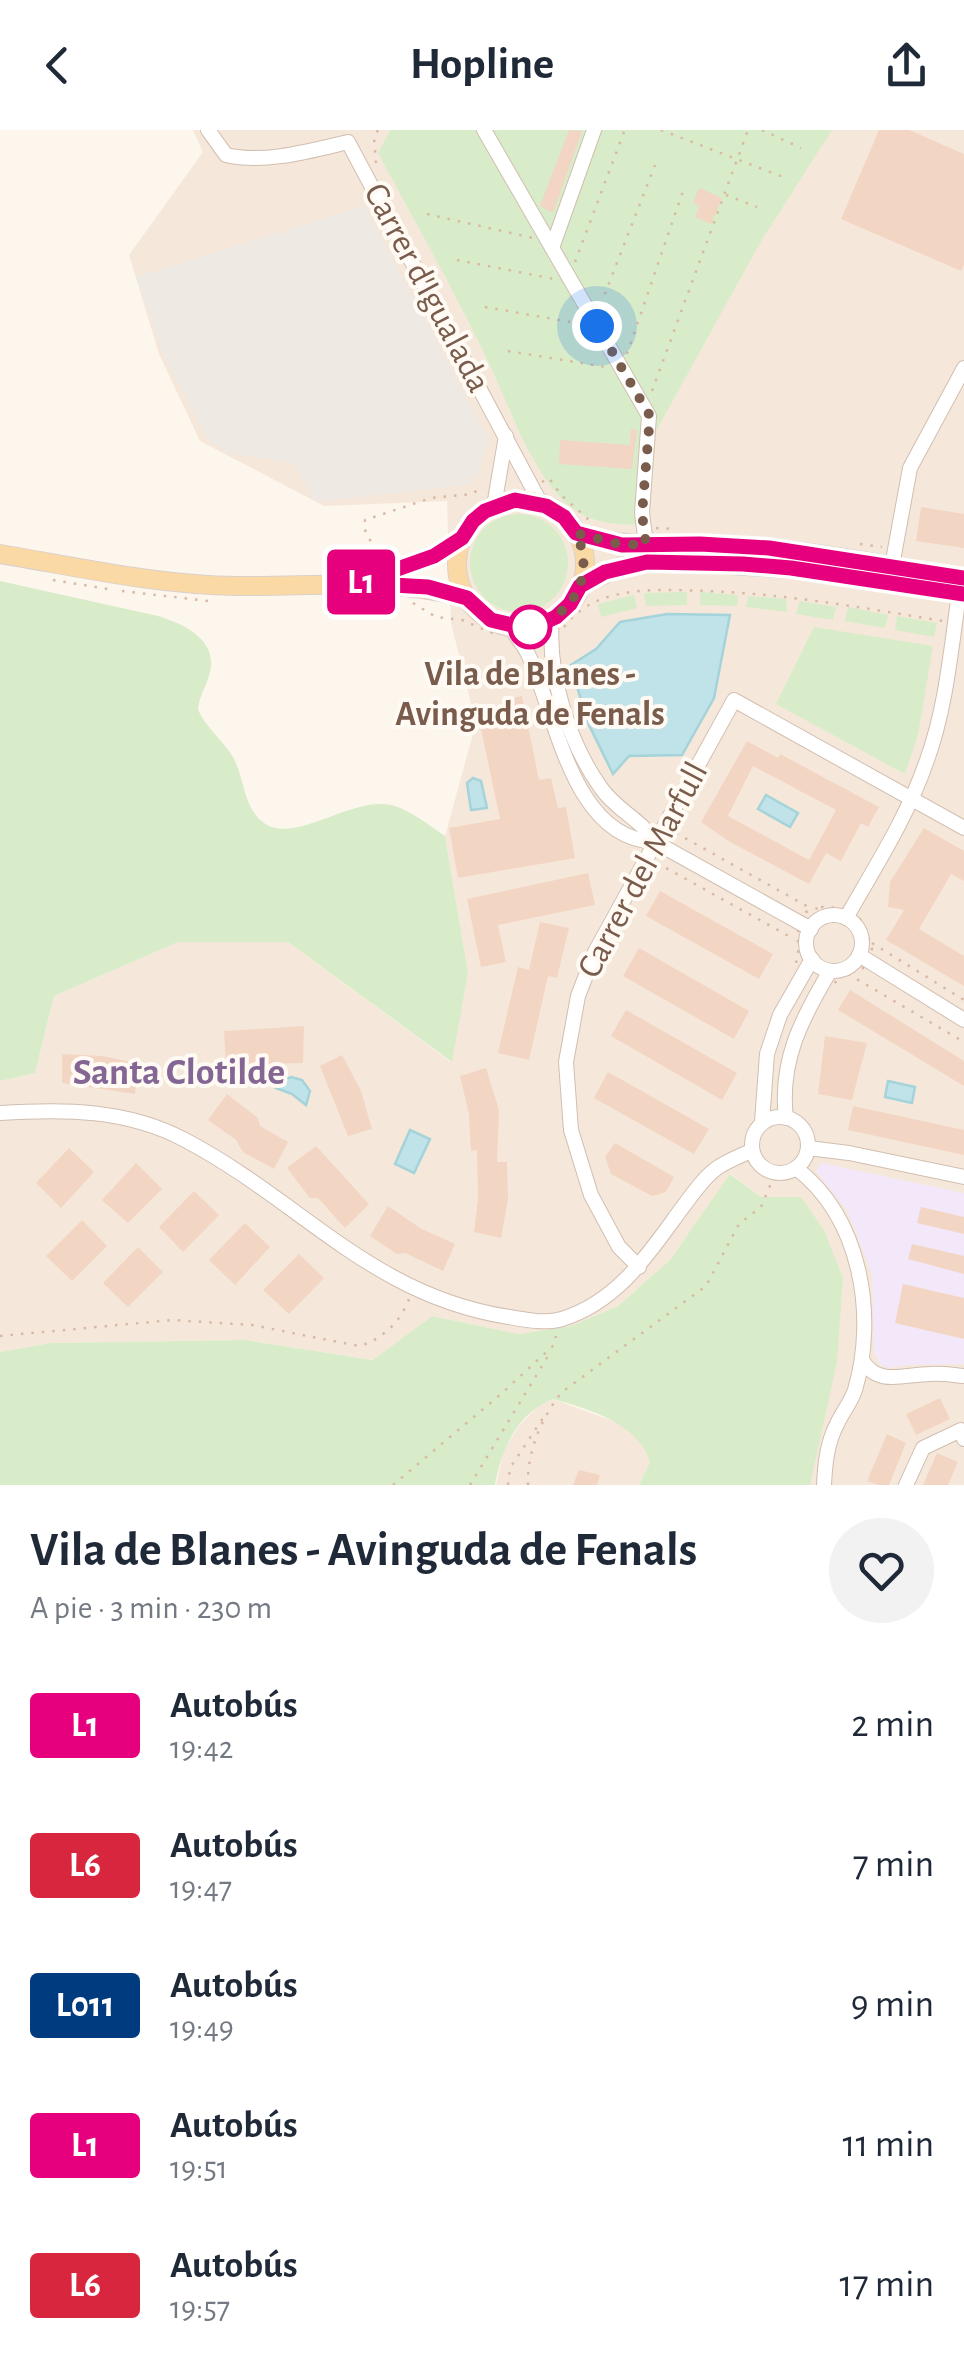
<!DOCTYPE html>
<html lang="es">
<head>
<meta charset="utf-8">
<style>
	:root { --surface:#fff; --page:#f2f2f3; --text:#1f2937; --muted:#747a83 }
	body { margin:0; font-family:"Alegreya Sans",sans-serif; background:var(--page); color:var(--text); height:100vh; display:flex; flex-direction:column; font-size:38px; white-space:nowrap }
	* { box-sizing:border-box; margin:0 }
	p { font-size:32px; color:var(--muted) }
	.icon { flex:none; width:55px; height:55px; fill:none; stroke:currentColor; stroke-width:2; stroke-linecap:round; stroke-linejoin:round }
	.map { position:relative; height:1355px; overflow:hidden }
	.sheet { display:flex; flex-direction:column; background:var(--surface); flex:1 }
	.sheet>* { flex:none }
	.badge { padding:0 20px; border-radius:8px; font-size:35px; line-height:65px }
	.you { position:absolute; width:50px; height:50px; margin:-25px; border:8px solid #fff; border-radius:50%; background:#1a73e8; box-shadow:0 0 0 15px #1a73e833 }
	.map>.badge { position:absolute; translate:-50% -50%; box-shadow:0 0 0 5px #fff }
	.round { display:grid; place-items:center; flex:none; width:105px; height:105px; border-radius:52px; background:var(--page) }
	.summary { display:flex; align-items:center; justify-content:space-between; height:170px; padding:0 30px }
	h1 { font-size:48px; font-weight:600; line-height:75px }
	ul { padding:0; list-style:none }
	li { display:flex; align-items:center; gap:30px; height:140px; padding:0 30px }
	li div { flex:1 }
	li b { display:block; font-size:38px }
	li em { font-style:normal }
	li .badge { min-width:110px; font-weight:700; text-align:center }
	header { display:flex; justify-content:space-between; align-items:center; height:130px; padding:0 30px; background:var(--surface); font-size:45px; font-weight:600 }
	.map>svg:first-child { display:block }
</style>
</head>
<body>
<header><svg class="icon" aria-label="back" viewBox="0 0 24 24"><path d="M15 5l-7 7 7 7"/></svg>Hopline<svg class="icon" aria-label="share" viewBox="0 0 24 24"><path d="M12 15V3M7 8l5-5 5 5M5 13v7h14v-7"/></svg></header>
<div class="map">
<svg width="964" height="1355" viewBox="0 0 964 1355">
	<rect width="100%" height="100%" fill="#fdf6ec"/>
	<g fill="#f5e8da">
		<path d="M193 0H964V1355H810L761 1067 731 1044 670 1130 618 1176 571 1196 519 1204 432 1186 374 1230 244 1210 52 1213 0 1222V951L35 943 54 866 178 812H288L451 932 468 843 445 706 476 593 451 493 447 371 324 376 200 311 159 224 129 125 203 22Z"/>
		<path d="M553 1269 618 1293 645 1315 650 1332 639 1355H496L504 1320 518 1297 537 1277Z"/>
	</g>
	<path fill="#efe9e4" d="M364 76 488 308 478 344 466 355 316 372 294 333 227 323 207 308 164 226 136 147Z"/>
	<path fill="#f3e8fa" d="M821 1033 964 1063V1234L907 1235 890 1238 880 1235 874 1222 872 1145 848 1082 816 1041Z"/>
	<g fill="#d8ecc9">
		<path d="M390 0H832L760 113 656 301 649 394C615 396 584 394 559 366 525 328 508 271 485 225 452 156 414 90 378 23Z"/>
		<circle cx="519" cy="433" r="49"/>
		<path d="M0 451 158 486C187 495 222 512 208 549 204 560 199 568 198 580 207 598 220 608 231 624 245 644 242 678 264 693 295 715 351 666 391 675 409 679 430 696 445 706L468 843 452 932 288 812H178L54 866 35 943 0 951Z"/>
		<path d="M687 462V475L646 476 644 463Z"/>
		<path d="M700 462 738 465 737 476 700 475Z"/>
		<path d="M634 465 637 478 601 487 598 474Z"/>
		<path d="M748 466 786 469 787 482 746 477Z"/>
		<path d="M800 471 836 477 833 490 796 484Z"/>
		<path d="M848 477 888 485 885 498 845 491Z"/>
		<path d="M897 486 937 493 934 507 895 500Z"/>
		<path d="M814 497 933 516 918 605 905 644 776 574Z"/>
		<path d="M730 1044 761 1067H801L824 1100 843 1148 837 1232 810 1355H639L650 1332C639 1294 589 1279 553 1269 517 1283 501 1320 495 1355H0V1222L51 1213 244 1210 373 1230 432 1186 519 1204 571 1196 618 1176 670 1130Z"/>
	</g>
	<g fill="#bfe3e8" stroke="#a5d3da" stroke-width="2.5">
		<path d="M667 484 730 485 714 568 682 625 629 626 613 644 587 591 571 535 596 519 620 492Z"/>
		<path d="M473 648 481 651 487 678 471 680 467 653Z"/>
		<path d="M766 665 798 683 790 697 758 679Z"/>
		<path d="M291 947 302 950 310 961 306 975 292 964 276 958 280 951Z"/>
		<path d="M888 951 915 957 912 973 885 967Z"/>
		<path d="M410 1000 430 1009 414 1043 395 1034Z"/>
	</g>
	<g fill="#f3d5c3" fill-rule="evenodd">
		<path d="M569 0 582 1 553 83 540 76Z"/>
		<path d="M879 0H909L964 24V135L961 141 841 89Z"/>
		<path d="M699 58 722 68 711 94 695 87 700 76 693 73Z"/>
		<path d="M631 299 637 300 632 339 559 334 560 310 630 315Z"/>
		<path d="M921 377 964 384V418L916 411Z"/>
		<path d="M522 566 539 650 551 648 558 678 566 677 575 728 458 748 449 698 500 689 481 599 510 593 505 570Z"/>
		<path d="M747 611 778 628 780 624 879 677 868 697 861 693 841 731 826 723 809 754 730 712 701 692ZM753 636 836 680 809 730 728 686Z"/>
		<path d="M924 698 964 721V751L951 744 919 799 964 826V856L886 810 904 780 888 777 890 752Z"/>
		<path d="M588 743 595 775 498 795 506 832 481 837 467 769Z"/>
		<path d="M660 761 773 824 759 849 646 786Z"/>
		<path d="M540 792 569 798 557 848 548 846 529 930 498 923 518 837 529 840Z"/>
		<path d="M639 818 749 881 734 909 623 846Z"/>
		<path d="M850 860 964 931V956L838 880Z"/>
		<path d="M626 880 737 943 722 970 611 906Z"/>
		<path d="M304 896 303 933 226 935 224 901Z"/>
		<path d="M825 906 867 913 852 970 818 964Z"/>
		<path d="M62 924 103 926 139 934 135 964 62 953Z"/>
		<path d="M342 925 361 961 372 999 348 1006 320 936Z"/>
		<path d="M486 938 499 980 497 1032H507L508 1069 501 1108 474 1102 478 1069 477 1020 471 1021 469 984 460 946Z"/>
		<path d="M608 942 709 999 694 1024 594 968Z"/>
		<path d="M227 964 258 988 260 996 288 1012 274 1039 243 1022 236 1010 208 990Z"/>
		<path d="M853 976 964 1000V1025L848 1000Z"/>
		<path d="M615 1013 674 1047 666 1062 652 1066 611 1044 605 1027Z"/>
		<path d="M316 1016 369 1074 345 1098 318 1068H310L287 1038Z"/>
		<path d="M69 1018 94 1042 61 1078 36 1053Z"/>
		<path d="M136 1033 162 1059 128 1093 102 1070Z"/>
		<path d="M194 1061 219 1085 183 1122 159 1097Z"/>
		<path d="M388 1076 420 1098 455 1114 443 1141 405 1123 397 1124 370 1106Z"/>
		<path d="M921 1077 964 1087V1104L917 1093Z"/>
		<path d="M82 1090 107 1116 72 1151 46 1126Z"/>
		<path d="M245 1093 270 1117 235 1155 209 1130Z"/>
		<path d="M912 1114 964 1126V1144L908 1129Z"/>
		<path d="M138 1117 163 1142 128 1177 103 1153Z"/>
		<path d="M299 1124 324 1148 289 1184 263 1160Z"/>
		<path d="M903 1154 964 1168V1209L895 1193Z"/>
		<path d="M940 1268 950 1289 916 1305 906 1284Z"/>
		<path d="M887 1304 906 1313 889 1355H878L867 1351Z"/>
		<path d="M937 1323 958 1332 948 1355H923Z"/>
		<path d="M579 1340 600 1345 597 1355H573Z"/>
	</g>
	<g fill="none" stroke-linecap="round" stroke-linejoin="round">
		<g stroke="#d1beb0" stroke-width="16">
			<g id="minor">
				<path d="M208 0 226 25C264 34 310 21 348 12L541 374"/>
				<path d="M484 0 649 286 642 383 646 414"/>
				<path d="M552 118 594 0"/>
				<path d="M494 376 506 306"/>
				<path d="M892 436 910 338 964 238"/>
				<path d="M552 489C547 544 569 613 601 658 616 680 642 690 655 712"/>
				<path d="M509 496C515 504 522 513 527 522 556 580 570 709 655 712L811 799"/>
				<circle cx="834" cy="813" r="28"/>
				<path d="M846 788C875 737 908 686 927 630 946 578 951 519 959 464"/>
				<path d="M859 825 964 890"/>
				<path d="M0 983C64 979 127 979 185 1010 301 1071 372 1166 509 1187 526 1190 546 1194 562 1189 619 1171 649 1123 682 1078 692 1065 704 1047 717 1038 727 1031 740 1026 751 1021"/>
				<circle cx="780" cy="1015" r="28"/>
				<path d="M786 988C779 931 802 888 830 841"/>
				<path d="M762 992 767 924 780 885 812 829"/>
				<path d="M808 1018 849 1023 964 1047"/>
				<path d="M796 1038C861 1088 877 1185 855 1260 851 1272 842 1283 837 1294 827 1313 825 1334 824 1355"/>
				<path d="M639 1137 619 1117 591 1065 571 1000 566 932 578 866 595 822 734 570 964 698"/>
				<path d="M862 1230C878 1257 904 1244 930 1244 941 1243 953 1245 964 1246"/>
				<path d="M906 1355 923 1318 961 1300 964 1309"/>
			</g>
		</g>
		<g stroke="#dad1cd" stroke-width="20">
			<g id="major">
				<circle cx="521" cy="434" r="64"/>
				<path d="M576 403C631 421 687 412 744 416 817 421 891 436 964 448"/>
				<path d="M0 424C78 437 157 455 237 456 315 457 391 447 467 468"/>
				<path d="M367 450 434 426 462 408"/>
				<path d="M580 456 624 435 673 431 791 439 964 464"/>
			</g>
		</g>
		<g stroke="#d9b8a5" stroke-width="2.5" stroke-dasharray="2.5 8" stroke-linecap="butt">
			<path d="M661 0 783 47"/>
			<path d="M762 0 801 18"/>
			<path d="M376 33 374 7 378 0"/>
			<path d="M726 65 757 77"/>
			<path d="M427 84 533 108"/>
			<path d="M457 130 554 149"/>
			<path d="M575 132 624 2"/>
			<path d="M601 174 655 35"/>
			<path d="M485 177 582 194"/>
			<path d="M508 221 605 237"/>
			<path d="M627 224 683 61"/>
			<path d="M652 261 748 0"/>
			<path d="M542 352 549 348 561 365 589 390"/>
			<path d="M656 398 673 399"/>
			<path d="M860 414 882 417"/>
			<path d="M380 430 364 398 365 390 431 368 472 364 482 357"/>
			<path d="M53 450 114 460"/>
			<path d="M122 461 208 471"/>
			<path d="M413 473 436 487 462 490 497 505"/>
			<path d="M564 497C577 480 594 470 615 465 644 458 677 460 707 461 786 464 864 478 943 491"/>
			<path d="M676 703 812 779"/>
			<path d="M657 733 794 809"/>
			<path d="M821 777C859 778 861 784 872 819L863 838 840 847 831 857 795 836C804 811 790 809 806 782Z"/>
			<path d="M872 813 964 870"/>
			<path d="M848 844 964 912"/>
			<path d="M0 1206 172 1190 252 1195 359 1216C382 1210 401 1191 409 1169"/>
			<path d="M393 1355 501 1264 554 1215 556 1206"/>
			<path d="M470 1355 551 1221"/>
			<path d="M508 1355 510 1338 545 1285"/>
			<path d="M528 1355C527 1322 541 1288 562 1262L706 1156 739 1094 761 1077 775 1044"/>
		</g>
		<use href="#minor" stroke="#fff" stroke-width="14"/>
		<use href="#major" stroke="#fbd9a5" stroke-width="18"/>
	</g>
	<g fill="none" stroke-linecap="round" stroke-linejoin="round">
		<g stroke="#fff" stroke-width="22">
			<path id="line" d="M964 448 769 418 700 414 622 415 576 403 564 387 546 376 515 370 485 381 473 391 462 408 434 426 358 453 428 457 467 468 491 490 520 497 536 496 556 487 570 474 580 456 605 442 647 432 743 434 791 438 964 464"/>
		</g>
		<use href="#line" stroke="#e6007e" stroke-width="15"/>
		<path stroke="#7a5c4d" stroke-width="10" stroke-dasharray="0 18" d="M530 497C574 486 596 445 576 403L622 415 646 414 642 384 650 286 597 196"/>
	</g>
	<circle fill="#fff" stroke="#e6007e" stroke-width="5" cx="530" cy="497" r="20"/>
	<g text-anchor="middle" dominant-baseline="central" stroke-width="8" stroke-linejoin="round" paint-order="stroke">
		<g font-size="35" fill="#7a5c4d" stroke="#fffaf3">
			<text transform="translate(427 158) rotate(62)">Carrer d'Igualada</text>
			<text transform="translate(643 740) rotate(-62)">Carrer del Marfull</text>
		</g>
		<g font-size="35" font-weight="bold" fill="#7a5c4d" stroke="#fffaf3">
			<text x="530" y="544">Vila de Blanes -<tspan x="530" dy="40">Avinguda de Fenals</tspan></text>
		</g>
		<g font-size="38" font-weight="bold" fill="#846695" stroke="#fffaf3">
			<text x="179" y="943">Santa Clotilde</text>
		</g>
	</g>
</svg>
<div class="you" style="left:597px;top:196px"></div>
<b class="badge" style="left:361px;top:452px;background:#e6007e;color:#fff">L1</b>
</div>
<section class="sheet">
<div class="summary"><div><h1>Vila de Blanes - Avinguda de Fenals</h1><p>A pie · 3 min · 230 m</p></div><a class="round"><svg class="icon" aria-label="heart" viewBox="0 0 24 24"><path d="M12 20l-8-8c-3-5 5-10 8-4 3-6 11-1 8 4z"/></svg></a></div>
<ul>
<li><span class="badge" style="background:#e6007e;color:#fff">L1</span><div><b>Autobús</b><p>19:42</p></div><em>2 min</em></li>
<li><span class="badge" style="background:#d7263d;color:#fff">L6</span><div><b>Autobús</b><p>19:47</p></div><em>7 min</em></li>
<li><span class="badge" style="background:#003b80;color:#fff">L011</span><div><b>Autobús</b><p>19:49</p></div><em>9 min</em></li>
<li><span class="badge" style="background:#e6007e;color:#fff">L1</span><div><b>Autobús</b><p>19:51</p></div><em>11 min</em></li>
<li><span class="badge" style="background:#d7263d;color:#fff">L6</span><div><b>Autobús</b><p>19:57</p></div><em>17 min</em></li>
</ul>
</section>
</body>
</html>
